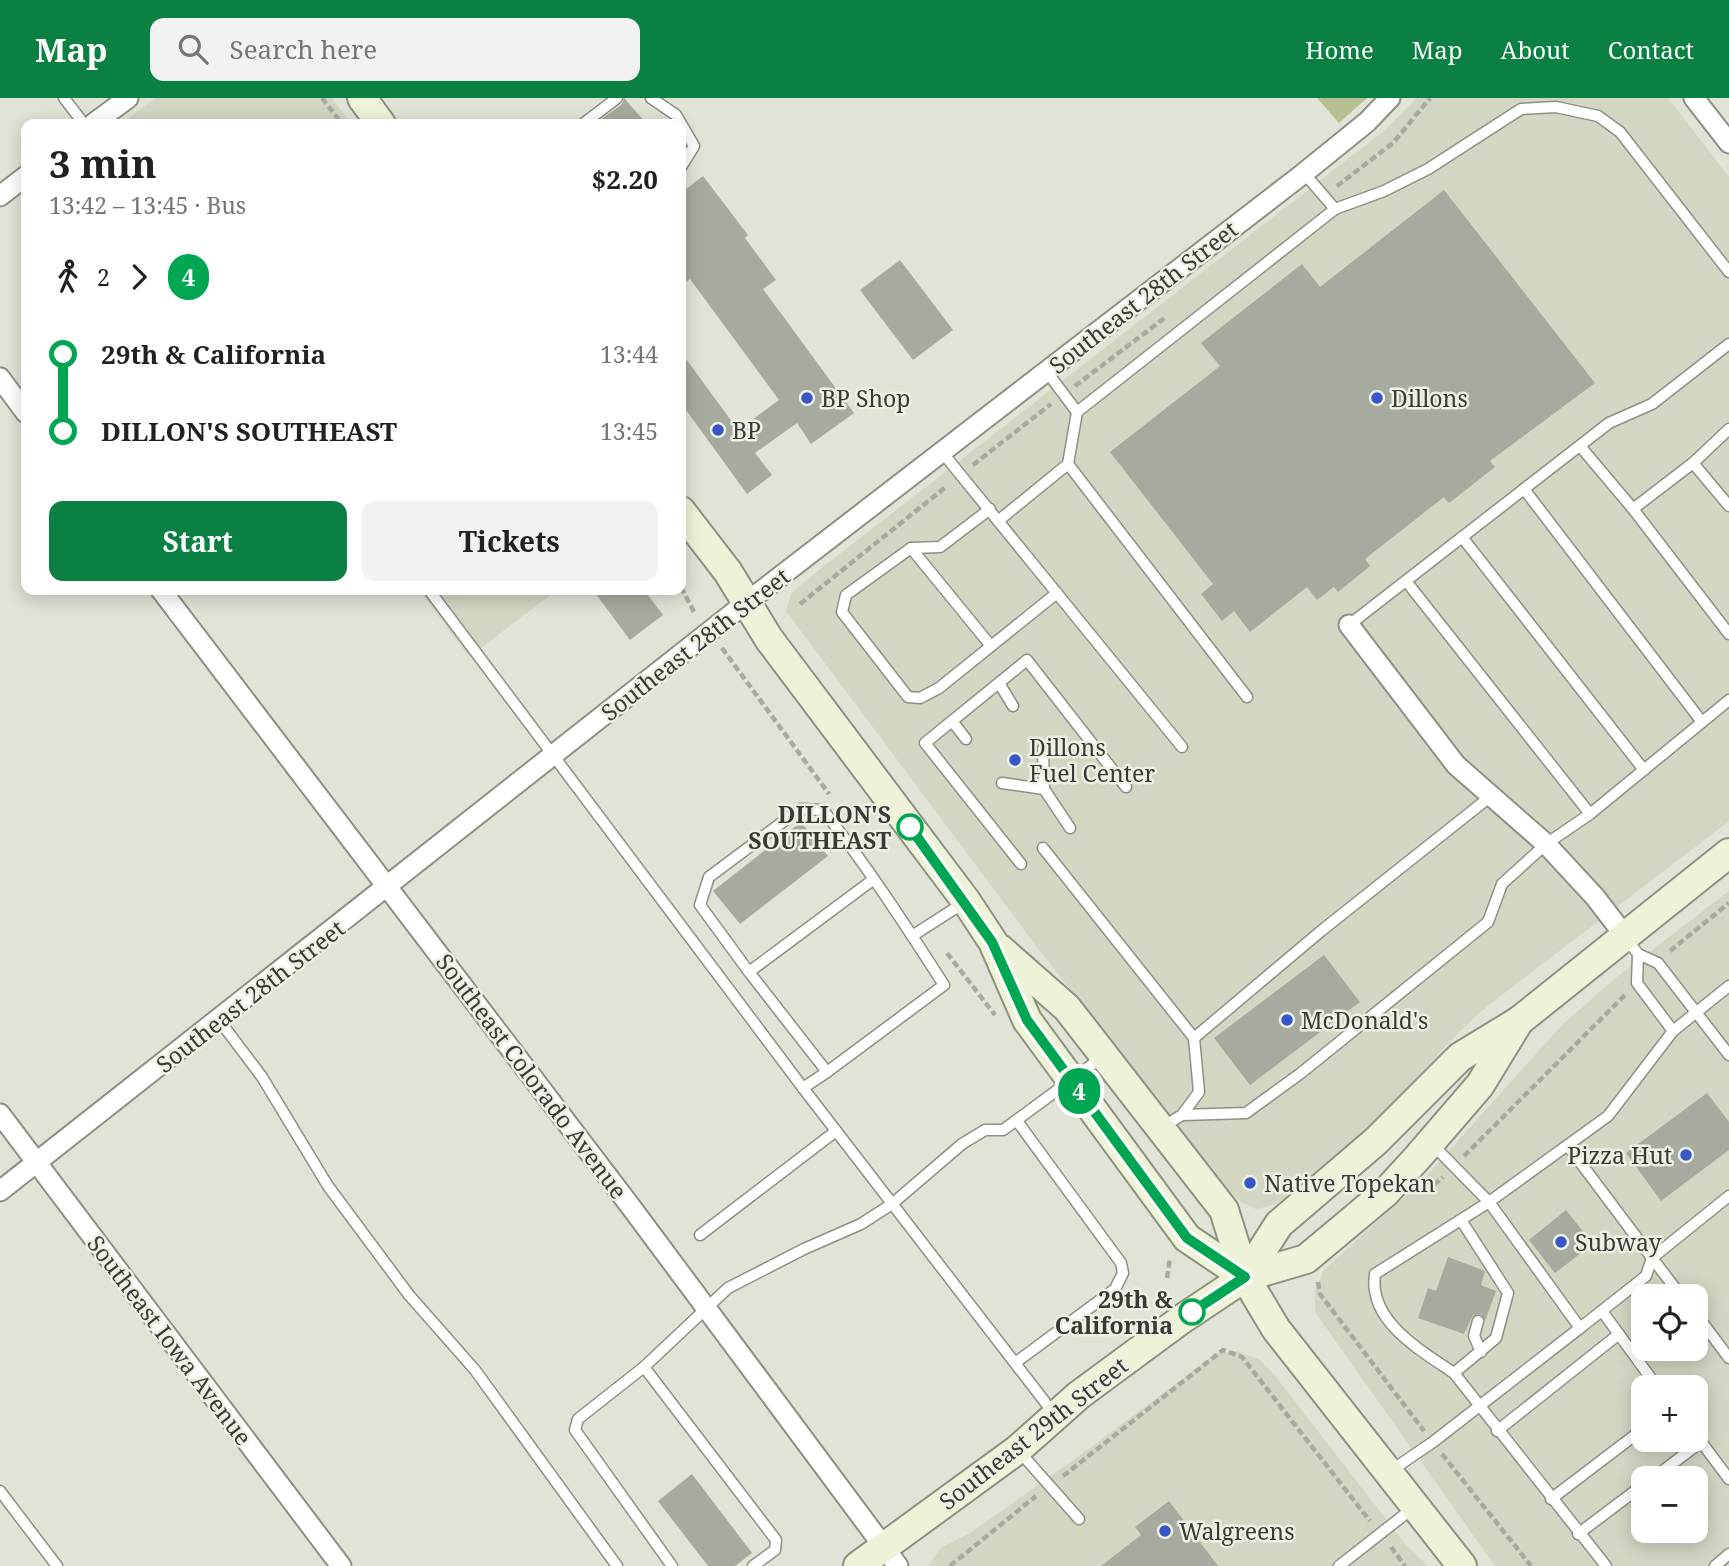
<!DOCTYPE html>
<html lang="en">
<head>
<meta charset="utf-8">
<style>
	:root { --surface:#fff; --page:#f2f2f2; --text:#202124; --muted:#757577; --accent:#0b8043 }
	body { margin:0; font-family:"Noto Serif",serif; background:var(--page); color:var(--text); height:100vh; display:flex; flex-direction:column; font-size:26px; white-space:nowrap }
	* { box-sizing:border-box; margin:0 }
	p { font-size:23px; color:var(--muted) }
	.icon { flex:none; width:38px; height:38px; fill:none; stroke:currentColor; stroke-width:2; stroke-linecap:round; stroke-linejoin:round }
	.map { position:relative; flex:1; overflow:hidden }
	.details { position:absolute; left:21px; top:21px; width:665px; height:476px; display:flex; flex-direction:column; background:var(--surface); border-radius:14px; box-shadow:0 4px 18px #0003 }
	.details>* { flex:none }
	.badge { padding:0 14px; border-radius:23px; font-size:24px; line-height:46px }
	.buttons { position:absolute; left:1631px; top:1186px; display:grid; gap:14px }
	.buttons a { display:grid; place-items:center; width:77px; height:77px; border-radius:14px; background:var(--surface); box-shadow:0 4px 18px #0003; font-size:35px }
	.map>.badge { position:absolute; translate:-50% -50%; box-shadow:0 0 0 4px #fff }
	.legs { display:flex; align-items:center; gap:10px; height:77px; padding:0 28px; font-size:23px }
	.legs p { margin-inline-start:auto }
	.head { display:flex; align-items:center; justify-content:space-between; height:119px; padding:0 28px }
	h1 { font-size:38px; font-weight:700; line-height:52px }
	.primary-button { display:flex; gap:14px; margin-top:auto; padding:14px 28px }
	.primary-button a { flex:1; height:80px; border-radius:14px; background:var(--accent); color:#fff; font-size:28px; font-weight:700; line-height:80px; text-align:center }
	.primary-button a+a { background:var(--page); color:var(--text) }
	ul { padding:0 28px; list-style:none }
	li { display:flex; align-items:center; gap:24px; height:77px; font-size:26px }
	li i { display:grid; place-items:center; width:10px; height:100%; margin:0 9px; background:currentColor }
	li i::after { content:''; width:18px; height:18px; margin:-9px; border:5px solid; border-radius:50%; background:var(--surface) }
	li p { margin-inline-start:auto }
	li:first-child i { background:linear-gradient(#0000 50%,currentColor 0) }
	li:last-child i { background:linear-gradient(currentColor 50%,#0000 0) }
	header { display:flex; align-items:center; gap:42px; box-sizing:border-box; height:98px; padding:0 35px; background:var(--accent); color:#fff }
	header strong { font-size:33px }
	nav { display:flex; gap:38px; margin-inline-start:auto; font-size:24px }
	.search { width:490px; height:63px; background:var(--page); display:flex; align-items:center; gap:18px; box-sizing:border-box; padding:0 24px; border-radius:14px; color:var(--muted); font-size:26px }
	.map>svg:first-child { display:block }
</style>
</head>
<body>
<header>
<strong>Map</strong>
<div class="search"><svg class="icon" aria-label="search" viewBox="0 0 24 24"><circle cx="10" cy="10" r="6"/><path d="M15 15l6 6"/></svg>Search here</div>
<nav><a>Home</a><a>Map</a><a>About</a><a>Contact</a></nav>
</header>
<div class="map">
<svg width="1729" height="1468" viewBox="0 0 1729 1468">
	<rect width="100%" height="100%" fill="#e0e3d6"/>
	<g fill="#d2d6c3" fill-rule="evenodd">
		<path d="M155 0H332L351 26H121Z"/>
		<path d="M1417 0H1668L1729 79V723L1486 909 1457 936 1348 1055 1300 1092 1273 1107 1256 1111 1241 1104 1223 1087 1037 849 786 513 791 496 810 479 1384 33Z"/>
		<path d="M419 492H557L469 559Z"/>
		<path d="M1729 793V1468H1495L1315 1214V1192L1324 1172 1421 1084 1562 927 1613 882ZM1643 1199H1696V1251H1643ZM1643 1290H1696V1342H1643ZM1643 1381H1696V1433H1643Z"/>
		<path d="M1237 1253 1259 1261 1276 1279 1406 1447 1428 1468H928L941 1450 970 1435 1075 1361 1217 1255Z"/>
	</g>
	<path fill="#b5c092" d="M1317 0H1367L1339 25Z"/>
	<g fill="#a7aa9e">
		<path d="M624 0 647 26H595L622 6Z"/>
		<path d="M703 78 748 137 745 140 776 182 763 191 854 315 811 346 797 325 755 355 772 377 747 396 681 305V254L738 332 779 302 690 181 681 188V95Z"/>
		<path d="M1444 92 1595 285 1490 363 1495 369 1449 405 1444 399 1365 461 1370 468 1338 494 1334 489 1317 502 1307 489 1250 534 1234 513 1222 523 1201 496 1213 486 1110 354 1220 268 1201 245 1302 166 1320 189Z"/>
		<path d="M900 162 953 232 913 262 860 192Z"/>
		<path d="M593 492H644L663 517 630 542Z"/>
		<path d="M801 724 828 758 740 826 713 793Z"/>
		<path d="M1324 857 1360 904 1250 987 1214 940Z"/>
		<path d="M1707 995 1729 1024V1052L1661 1103 1626 1055Z"/>
		<path d="M1566 1112 1593 1146 1555 1175 1529 1142Z"/>
		<path d="M1448 1159 1485 1173 1481 1187 1496 1193 1485 1223 1481 1216 1473 1217 1464 1236 1418 1220 1428 1190 1436 1193Z"/>
		<path d="M692 1376 752 1455 735 1468H708L658 1403Z"/>
		<path d="M1169 1403 1218 1468H1101L1141 1437 1135 1429Z"/>
	</g>
	<g fill="none" stroke-linecap="round" stroke-linejoin="round">
		<g stroke="#8d9084" stroke-width="13">
			<g id="service">
				<path d="M64 0 84 26"/>
				<path d="M651 0 676 17 694 48 681 69"/>
				<path d="M583 26 617 0"/>
				<path d="M1335 111 1384 93 1428 71 1521 11 1556 9 1598 18 1620 34 1729 174"/>
				<path d="M1047 274 1077 314 1335 111 1304 75"/>
				<path d="M1580 348 1633 411 1693 365 1729 408"/>
				<path d="M942 354 1182 649"/>
				<path d="M1693 365 1729 331"/>
				<path d="M1068 366 1077 314"/>
				<path d="M1524 391 1702 624"/>
				<path d="M990 411 940 449 911 450 846 497 842 514 908 599 920 600 939 590 1057 495"/>
				<path d="M1633 411 1729 536"/>
				<path d="M998 423 1068 366 1247 599"/>
				<path d="M1462 439 1644 672"/>
				<path d="M911 450 991 548"/>
				<path d="M1406 483 1590 716"/>
				<path d="M429 492 803 990 1055 1317"/>
				<path d="M1349 527 1609 325 1652 306 1729 246"/>
				<path d="M999 585 1013 608"/>
				<path d="M952 623 966 641"/>
				<path d="M1002 685 1044 691 1043 651"/>
				<path d="M1044 691 1070 730"/>
				<path d="M1043 750 1194 940 1199 994 1182 1017 1164 1028"/>
				<path d="M1021 766 925 645 1027 562 1126 689"/>
				<path d="M912 838 965 804"/>
				<path d="M1627 841 1638 856 1658 865 1729 957"/>
				<path d="M1638 856 1637 885 1673 933"/>
				<path d="M749 874 700 807 709 779 800 711 823 712C867 768 906 828 944 887L827 974 749 874 874 781"/>
				<path d="M219 922 262 979 328 1088 409 1197 475 1272 617 1468"/>
				<path d="M1194 940 1321 833 1491 698"/>
				<path d="M803 990 827 974"/>
				<path d="M1182 1017 1246 1015 1301 975 1488 824 1502 786 1546 746 1590 716 1729 602"/>
				<path d="M1431 1045 1489 1104 1608 1018 1673 933 1729 888"/>
				<path d="M1568 1048 1652 1160 1729 1098"/>
				<path d="M700 1137 836 1033"/>
				<path d="M1652 1160 1682 1199"/>
				<path d="M1602 1213 1658 1290"/>
				<path d="M1696 1216 1729 1260"/>
				<path d="M1478 1223 1474 1238 1481 1254"/>
				<path d="M1580 1230 1646 1178 1652 1160"/>
				<path d="M1015 1265 1115 1191 1123 1175 1121 1165 1017 1023"/>
				<path d="M644 1269 776 1442 775 1452 753 1468"/>
				<path d="M1454 1275 1606 1468"/>
				<path d="M1497 1333 1619 1236"/>
				<path d="M1696 1337 1729 1381"/>
				<path d="M1018 1352 1079 1421"/>
				<path d="M1389 1374 1433 1344 1580 1230 1489 1104 1375 1176C1368 1223 1420 1252 1454 1275L1496 1240 1508 1195 1461 1122"/>
				<path d="M1652 1381 1701 1344"/>
				<path d="M0 1393 57 1468"/>
				<path d="M1551 1401 1643 1331"/>
				<path d="M1578 1436 1643 1387"/>
				<path d="M672 1468 575 1332 578 1321 644 1269 728 1190 804 1151 861 1126 892 1106 962 1046 985 1032H1003L1101 960"/>
				<path d="M1339 1468 1413 1410"/>
				<path d="M1715 1468 1729 1456"/>
			</g>
		</g>
		<g stroke="#8d9084" stroke-width="23">
			<g id="minor">
				<path d="M1694 0 1729 45"/>
				<path d="M93 26 128 0"/>
				<path d="M0 98 26 78"/>
				<path d="M0 280 26 315"/>
				<path d="M161 492 631 1109 898 1468"/>
				<path d="M1349 527 1456 667 1546 746 1595 799 1625 838"/>
				<path d="M0 1016 341 1468"/>
				<path d="M0 1093 747 504 1304 75 1367 24 1390 0"/>
			</g>
		</g>
		<g stroke="#8d9084" stroke-width="32">
			<g id="secondary">
				<path d="M362 0 381 26"/>
				<path d="M681 413 728 474 769 541 966 803 993 844 1027 922 1187 1140 1245 1179"/>
				<path d="M1000 851 1067 910 1224 1112 1245 1179 1276 1231 1462 1468"/>
				<path d="M1245 1179 1279 1126 1376 1043 1460 959 1519 923 1729 755"/>
				<path d="M858 1468 1017 1352 1079 1297 1182 1221 1245 1179 1306 1161 1385 1095 1418 1059 1480 987 1519 923"/>
			</g>
		</g>
		<g stroke="#a8aaa0" stroke-width="4.5" stroke-dasharray="7 3.5" stroke-linecap="butt">
			<path d="M322 0 342 26"/>
			<path d="M1337 88 1393 45 1430 0"/>
			<path d="M1075 288 1166 219"/>
			<path d="M973 367 1051 306"/>
			<path d="M681 489 695 516"/>
			<path d="M800 506 947 388"/>
			<path d="M722 550 829 696"/>
			<path d="M1670 853 1729 805"/>
			<path d="M947 855 995 917"/>
			<path d="M1464 1058 1626 896"/>
			<path d="M1426 1094 1443 1079"/>
			<path d="M1167 1180 1170 1160"/>
			<path d="M1318 1184 1320 1196 1424 1333"/>
			<path d="M1442 1356 1531 1468"/>
			<path d="M1063 1378 1223 1252 1242 1259 1370 1423"/>
			<path d="M1391 1449 1405 1468"/>
			<path d="M950 1468 1036 1398"/>
		</g>
		<use href="#service" stroke="#fff" stroke-width="10"/>
		<use href="#minor" stroke="#fff" stroke-width="19"/>
		<use href="#secondary" stroke="#eef3d8" stroke-width="28"/>
	</g>
	<g fill="none" stroke-linecap="round" stroke-linejoin="round">
		<g stroke="#fff" stroke-width="16">
			<path id="line-1" d="M910 729 992 844 1027 922 1187 1140 1245 1179 1192 1214"/>
		</g>
		<use href="#line-1" stroke="#00a651" stroke-width="10"/>
	</g>
	<g fill="#3956c8" stroke="#edf0e4" stroke-width="2.5">
		<circle cx="807" cy="300" r="7"/>
		<circle cx="1377" cy="300" r="7"/>
		<circle cx="718" cy="332" r="7"/>
		<circle cx="1015" cy="662" r="7"/>
		<circle cx="1287" cy="922" r="7"/>
		<circle cx="1686" cy="1057" r="7"/>
		<circle cx="1250" cy="1085" r="7"/>
		<circle cx="1561" cy="1144" r="7"/>
		<circle cx="1165" cy="1433" r="7"/>
	</g>
	<g fill="#fff" stroke="#00a651" stroke-width="3.5">
		<circle cx="910" cy="729" r="12"/>
		<circle cx="1192" cy="1214" r="12"/>
	</g>
	<g text-anchor="middle" dominant-baseline="central" stroke-width="5" stroke-linejoin="round" paint-order="stroke">
		<g font-size="23" fill="#393a35" stroke="#edf0e4">
			<text transform="translate(1143 199) rotate(-38)">Southeast 28th Street</text>
			<text transform="translate(695 546) rotate(-38)">Southeast 28th Street</text>
			<text transform="translate(250 898) rotate(-38)">Southeast 28th Street</text>
			<text transform="translate(532 978) rotate(53)">Southeast Colorado Avenue</text>
			<text transform="translate(170 1242) rotate(53)">Southeast Iowa Avenue</text>
			<text transform="translate(1033 1335) rotate(-38)">Southeast 29th Street</text>
		</g>
		<g font-size="23" fill="#393a35" stroke="#edf0e4" text-anchor="start">
			<text x="821" y="300">BP Shop</text>
			<text x="1391" y="300">Dillons</text>
			<text x="732" y="332">BP</text>
			<text x="1029" y="649">Dillons<tspan x="1029" dy="26">Fuel Center</tspan></text>
			<text x="1301" y="922">McDonald's</text>
			<text x="1672" y="1057" text-anchor="end">Pizza Hut</text>
			<text x="1264" y="1085">Native Topekan</text>
			<text x="1575" y="1144">Subway</text>
			<text x="1179" y="1433">Walgreens</text>
		</g>
		<g font-size="23" font-weight="bold" fill="#393a35" stroke="#edf0e4" text-anchor="end">
			<text x="891" y="716">DILLON'S<tspan x="891" dy="26">SOUTHEAST</tspan></text>
			<text x="1173" y="1201">29th &amp;<tspan x="1173" dy="26">California</tspan></text>
		</g>
	</g>
</svg>
<div class="buttons">
<a><svg class="icon" aria-label="locate" viewBox="0 0 24 24"><circle cx="12" cy="12" r="6"/><path d="M12 2v4M12 18v4M2 12h4M18 12h4"/></svg></a>
<a>+</a>
<a>−</a>
</div>
<b class="badge" style="left:1079px;top:993px;background:#00a651;color:#fff">4</b>
<section class="details">
<div class="head"><div><h1>3 min</h1><p>13:42 – 13:45 · Bus</p></div><b>$2.20</b></div>
<div class="legs"><svg class="icon" aria-label="walk" viewBox="0 0 24 24"><circle cx="13" cy="4" r="2"/><path d="M13 8l-2 6 4 7M11 14l-3 7M7 12l3-4h3l4 4"/></svg>2<svg class="icon" aria-label="forward" viewBox="0 0 24 24"><path d="M9 5l7 7-7 7"/></svg><b class="badge" style="background:#00a651;color:#fff">4</b></div>
<ul>
<li><i style="color:#00a651"></i><b>29th &amp; California</b><p>13:44</p></li>
<li><i style="color:#00a651"></i><b>DILLON'S SOUTHEAST</b><p>13:45</p></li>
</ul>
<div class="primary-button"><a>Start</a><a>Tickets</a></div>
</section>
</div>
</body>
</html>
